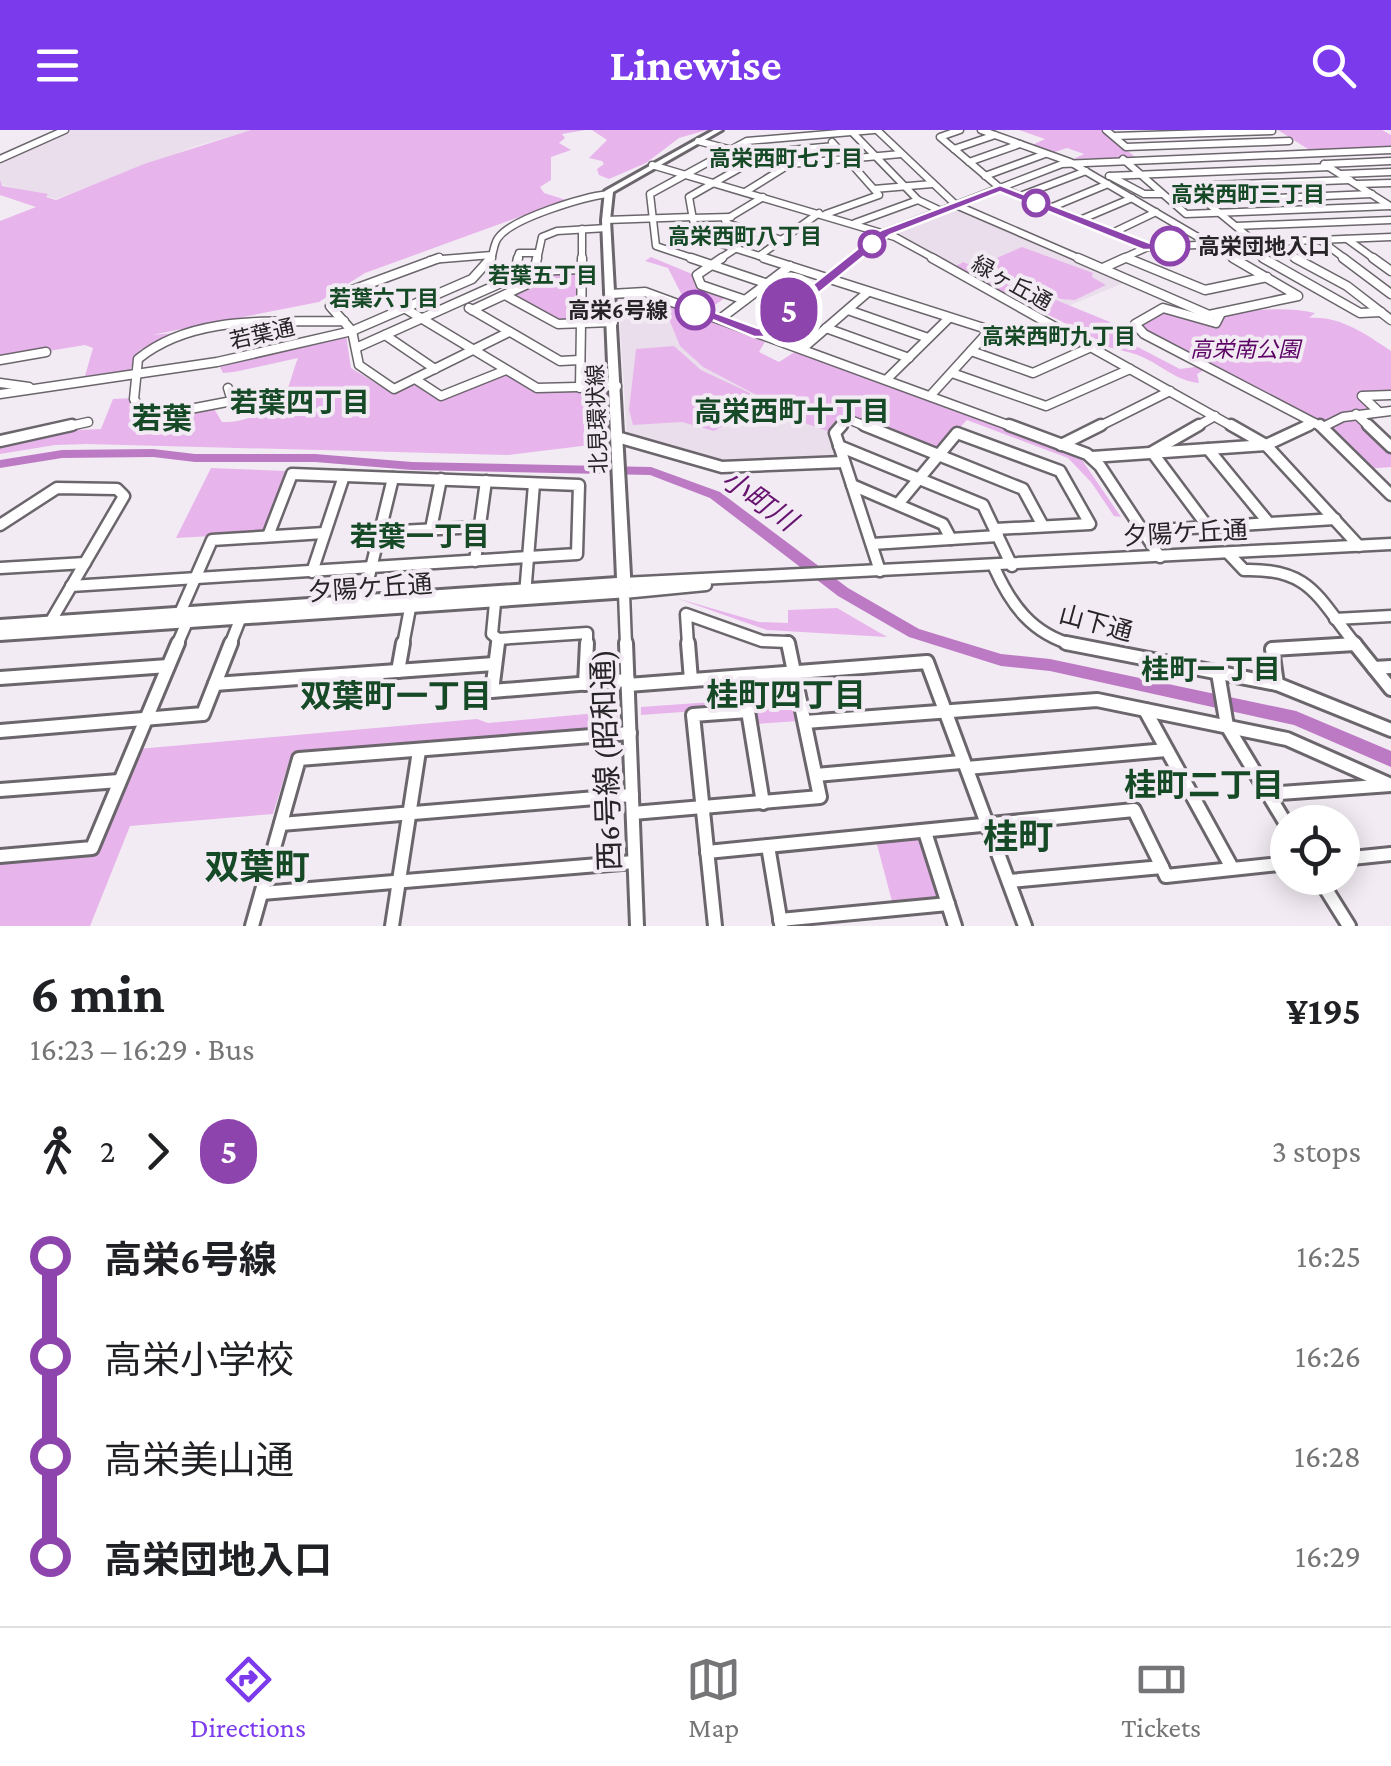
<!DOCTYPE html>
<html lang="en">
<head>
<meta charset="utf-8">
<style>
	:root { --surface:#fff; --page:#f6f6f6; --text:#202124; --muted:#757577; --line:#e0e0e0; --accent:#7c3aed }
	body { margin:0; font-family:"Crimson Pro","Noto Sans JP",serif; background:var(--page); color:var(--text); height:100vh; display:flex; flex-direction:column; font-size:38px; white-space:nowrap }
	* { box-sizing:border-box; margin:0 }
	p { font-size:32px; color:var(--muted) }
	.icon { flex:none; width:55px; height:55px; fill:none; stroke:currentColor; stroke-width:2; stroke-linecap:round; stroke-linejoin:round }
	.map { position:relative; height:796px; overflow:hidden }
	.side { display:flex; flex-direction:column; background:var(--surface); flex:1 }
	.side>* { flex:none }
	.badge { padding:0 20px; border-radius:32px; font-size:35px; line-height:65px }
	.tools { position:absolute; left:1270px; top:675px; display:grid; gap:20px }
	.tools a { display:grid; place-items:center; width:90px; height:90px; border-radius:50%; background:var(--surface); box-shadow:0 5px 25px #0003; font-size:50px }
	.map>.badge { position:absolute; translate:-50% -50%; box-shadow:0 0 0 5px #fff }
	.legs { display:flex; align-items:center; gap:15px; height:110px; padding:0 30px; font-size:32px }
	.legs p { margin-inline-start:auto }
	.overview { display:flex; align-items:center; justify-content:space-between; height:170px; padding:0 30px }
	h1 { font-size:55px; font-weight:700; line-height:75px }
	ul { padding:0 30px; list-style:none }
	li { display:flex; align-items:center; gap:35px; height:100px; font-size:38px }
	li i { display:grid; place-items:center; width:15px; height:100%; margin:0 12px; background:currentColor }
	li i::after { content:''; width:25px; height:25px; margin:-12px; border:8px solid; border-radius:50%; background:var(--surface) }
	li p { margin-inline-start:auto }
	li:first-child i { background:linear-gradient(#0000 50%,currentColor 0) }
	li:last-child i { background:linear-gradient(currentColor 50%,#0000 0) }
	header { display:flex; justify-content:space-between; align-items:center; height:130px; padding:0 30px; background:var(--accent); color:#fff; font-size:45px; font-weight:700 }
	.tab-bar { display:flex; justify-content:space-around; align-items:center; height:140px; border-top:2px solid var(--line); background:var(--surface); font-size:28px; color:var(--muted) }
	.tab-bar a { display:grid; justify-items:center; gap:5px }
	.tab-bar .active { color:var(--accent) }
	.map>svg:first-child { display:block }
</style>
</head>
<body>
<header><svg class="icon" aria-label="menu" viewBox="0 0 24 24"><path d="M4 6h16M4 12h16M4 18h16"/></svg>Linewise<svg class="icon" aria-label="search" viewBox="0 0 24 24"><circle cx="10" cy="10" r="6"/><path d="M15 15l6 6"/></svg></header>
<div class="map">
<svg width="1391" height="796" viewBox="0 0 1391 796">
	<rect width="100%" height="100%" fill="#f2ebf3"/>
	<g fill="#ebdeec">
		<path d="M71 0H253L196 16 56 69 0 54V32Z"/>
		<path d="M956 75 1131 150 1039 188 886 102Z"/>
		<path d="M644 164 661 170 680 216 774 269 767 275 830 302 836 329 724 334 627 305 618 165Z"/>
	</g>
	<g fill="#e7b5ec">
		<path d="M251 0H585L562 4 565 8 559 13 571 20 551 27V50L540 57 544 63 566 70 365 143 319 172 152 205 174 203 140 220 130 240 85 246 93 218 85 215 0 229V91L36 77 0 65V50L2 56 48 64 46 67 56 70 144 34Z"/>
		<path d="M592 0H707L679 8 646 33 609 49 599 45 597 39 604 34 602 31 589 28 607 10Z"/>
		<path d="M1019 0H1103L1135 27 1073 29 1084 24 1067 18 1052 23 1030 16 1045 9Z"/>
		<path d="M1278 0H1382L1391 5V18L1311 21Z"/>
		<path d="M1022 117 1093 143 1092 147 1106 155 1075 170 1061 169 983 134Z"/>
		<path d="M651 127 692 144 695 155 726 167 708 180 685 171 668 138 645 131Z"/>
		<path d="M963 132 1110 192 1129 207 1128 212 1180 239 1195 237 1204 240 1197 244 1199 253C1176 251 1160 234 1140 226 1121 218 1101 220 1087 204L953 138Z"/>
		<path d="M577 142 576 191 560 192 511 164 536 152 538 143Z"/>
		<path d="M661 170 766 210 759 222 779 232 796 221 1080 327 1121 387 1114 386 1091 352 1068 328 967 290 936 322 848 286 830 302 768 280V271L703 237 680 216Z"/>
		<path d="M1163 178 1215 193 1220 185C1251 180 1284 176 1315 183L1309 188C1339 185 1366 204 1391 221V265L1363 266 1377 280 1357 284 1391 317V337L1365 339 1323 297 1144 204 1135 194Z"/>
		<path d="M346 205 351 238 389 261 412 252 437 268 505 243 538 260 610 258 607 313 507 325 87 314 55 315 0 324V311L50 301 101 299 113 269 134 268 135 281 167 284 213 277 222 292C240 293 271 283 283 267 290 258 293 239 298 228L234 242 223 243 220 237Z"/>
		<path d="M674 216 701 240 750 263 743 285 714 301 682 292 633 295 629 280 636 219Z"/>
		<path d="M211 338 287 341 263 403 176 408Z"/>
		<path d="M676 468 759 492 788 493V480L837 478 887 507 767 500Z"/>
		<path d="M794 566 799 591 755 594 751 577 641 585V577Z"/>
		<path d="M618 581V600L291 625 273 684 130 696 90 796H0V731L95 722 138 619 477 589 488 593Z"/>
		<path d="M925 702 948 774 894 779 875 707Z"/>
	</g>
	<g fill="none" stroke-linecap="round" stroke-linejoin="round">
		<path fill="#bd7ac4" fill-rule="evenodd" d="M153 319 195 324H315L412 332 651 337 720 362 848 458 919 499 1001 524 1050 529 1296 581 1391 621V637L1294 595 1050 541 1001 536 909 507 838 466 710 368 650 345 412 340 315 332H195L153 327 62 328 0 338V330L62 320Z"/>
		<g stroke="#6b656c" stroke-width="9">
			<g id="minor-far3">
				<path d="M877 0 956 75 1083 130"/>
				<path d="M960 0 940 7 1000 58 1148 117"/>
				<path d="M981 0 1070 32 1237 130"/>
				<path d="M1106 0 1126 17 1289 11"/>
				<path d="M851 1 918 70 941 81"/>
				<path d="M1115 6 1272 1"/>
				<path d="M698 11 759 27"/>
				<path d="M954 19 995 5"/>
				<path d="M0 29 65 0"/>
				<path d="M1123 29 1186 84 1391 76"/>
				<path d="M969 32 1020 14"/>
				<path d="M1324 34 1390 76"/>
				<path d="M1325 34 1391 31"/>
				<path d="M652 35 895 107 937 130"/>
				<path d="M1341 44 1391 42"/>
				<path d="M985 46 1045 24"/>
				<path d="M1109 46 1330 37"/>
				<path d="M1110 46 1144 64H1162"/>
				<path d="M1357 54 1391 53"/>
				<path d="M1187 56 1350 50"/>
				<path d="M1188 57 1256 113"/>
				<path d="M874 59 932 54"/>
				<path d="M745 62 790 34 901 24"/>
				<path d="M1020 66 1086 41"/>
				<path d="M763 67 725 90 726 93 782 110"/>
				<path d="M1205 71 1372 64"/>
				<path d="M1050 78 1108 54"/>
				<path d="M826 84 879 65 832 12"/>
				<path d="M692 88 731 87"/>
				<path d="M606 90 692 87"/>
				<path d="M1080 90 1132 68"/>
				<path d="M855 93 918 70"/>
				<path d="M1236 96 1391 90"/>
				<path d="M1112 103 1156 82"/>
				<path d="M1347 109 1376 130"/>
				<path d="M1320 110 1347 130"/>
				<path d="M1239 114 1268 130"/>
				<path d="M1269 114 1299 130"/>
				<path d="M759 126 819 83"/>
				<path d="M1127 128 1133 130"/>
				<path d="M430 130 492 125"/>
				<path d="M491 130C493 124 494 113 498 108 512 88 584 67 608 64"/>
				<path d="M517 130 519 123H538"/>
				<path d="M537 130 542 107 557 101 607 98"/>
				<path d="M582 130V99"/>
				<path d="M698 130 656 116 650 64 747 11 874 0"/>
				<path d="M718 130 735 119"/>
				<path d="M772 130 696 106 689 67 768 22 835 16"/>
				<path d="M851 130 886 102 1062 34 1391 20"/>
				<path d="M1119 130 1148 117 1391 107"/>
			</g>
		</g>
		<g stroke="#6b656c" stroke-width="11">
			<g id="minor-far2">
				<path d="M439 128 336 166 330 176 352 201 359 235 394 259 509 202"/>
				<path d="M691 128 768 154"/>
				<path d="M722 128 697 145 701 155 745 170"/>
				<path d="M764 128 1018 209 1051 195"/>
				<path d="M932 128 1235 298"/>
				<path d="M1078 128 1209 185 1298 166 1233 128"/>
				<path d="M1127 128 1205 160 1267 147"/>
				<path d="M1263 128 1360 183 1381 182"/>
				<path d="M1295 128 1347 156 1391 190"/>
				<path d="M1343 128 1391 164"/>
				<path d="M1373 128 1391 141"/>
				<path d="M1103 138 1125 128"/>
				<path d="M535 141 581 139"/>
				<path d="M611 164 645 162 1016 298"/>
				<path d="M505 165 558 194 613 192"/>
				<path d="M469 178 560 231 580 230"/>
				<path d="M406 179 537 258 617 256"/>
				<path d="M472 180 532 152 537 128"/>
				<path d="M848 180 928 208"/>
				<path d="M1220 185 1216 193 1163 178 1135 194 1144 204 1324 298"/>
				<path d="M720 189 790 136"/>
				<path d="M826 198 909 228"/>
				<path d="M760 204 854 128"/>
				<path d="M385 205 435 239"/>
				<path d="M358 217 514 147 518 128"/>
				<path d="M802 219 868 162"/>
				<path d="M971 221 1033 243 1091 217"/>
				<path d="M0 230 46 222"/>
				<path d="M952 243 1046 276 1130 239"/>
				<path d="M415 249 441 266 506 240"/>
				<path d="M886 250 949 188"/>
				<path d="M0 253 29 257"/>
				<path d="M228 258 232 271 190 279 141 280 134 269 138 229C195 183 275 193 344 191"/>
				<path d="M580 258 582 128"/>
				<path d="M0 264 217 232 352 201 472 149 491 128"/>
				<path d="M930 266 989 201"/>
				<path d="M1377 280 1362 266 1391 265"/>
				<path d="M1356 284 1371 298"/>
				<path d="M1323 297 1343 287 1391 281"/>
				<path d="M61 298 88 292"/>
				<path d="M840 298 848 289 870 298"/>
				<path d="M1096 298 1170 261"/>
				<path d="M1194 298 1215 286"/>
				<path d="M1303 298 1314 293"/>
			</g>
		</g>
		<g stroke="#6b656c" stroke-width="15">
			<g id="minor-far1">
				<path d="M842 295 835 303 880 441"/>
				<path d="M864 295 1023 359 1043 396"/>
				<path d="M1009 295 1087 324 1100 336 1160 427"/>
				<path d="M1199 295 1152 322 1208 397"/>
				<path d="M1231 295 1266 315 1359 416"/>
				<path d="M1320 295 1391 365"/>
				<path d="M1368 295 1391 317"/>
				<path d="M617 307 722 337 843 332"/>
				<path d="M0 311 72 295"/>
				<path d="M1061 315 1101 295"/>
				<path d="M839 316 983 375 1012 436"/>
				<path d="M1208 319 1268 392"/>
				<path d="M1092 327 1266 315 1309 295"/>
				<path d="M852 355 943 394 951 409"/>
				<path d="M898 374 957 303 1060 341 1090 394 995 399"/>
				<path d="M0 395 57 358 117 359 124 366 48 496"/>
				<path d="M431 399 441 349"/>
				<path d="M1143 401 1335 389"/>
				<path d="M379 402 479 397"/>
				<path d="M872 414 998 406"/>
				<path d="M1228 423 1244 440C1311 438 1317 467 1356 515"/>
				<path d="M475 431 486 351"/>
				<path d="M994 437C1011 475 1032 504 1074 515"/>
				<path d="M0 438 85 433"/>
				<path d="M312 442 344 346"/>
				<path d="M623 453 1391 414"/>
				<path d="M71 456 577 424 579 355 292 344 268 406"/>
				<path d="M525 465 534 354"/>
				<path d="M495 473 492 504 498 509 497 515"/>
				<path d="M362 475 393 348"/>
				<path d="M1335 489 1391 486"/>
				<path d="M498 509 587 503V515"/>
				<path d="M177 515 187 492 180 483 212 410 324 403"/>
				<path d="M230 515 243 482"/>
				<path d="M403 515 411 473"/>
				<path d="M626 515 624 463 706 455"/>
				<path d="M688 515 686 484 762 511 788 512 789 515"/>
				<path d="M1335 515 1355 514"/>
			</g>
		</g>
		<g stroke="#6b656c" stroke-width="18">
			<g id="minor">
				<path d="M498 513 492 561 628 550"/>
				<path d="M626 513 637 796"/>
				<path d="M688 513 691 550"/>
				<path d="M1066 513 1277 554 1391 600"/>
				<path d="M1354 513 1391 559"/>
				<path d="M1374 538 1391 537"/>
				<path d="M398 541 403 513"/>
				<path d="M1218 543 1227 596 1288 697"/>
				<path d="M0 548 168 536"/>
				<path d="M215 554 494 534"/>
				<path d="M585 554 587 513"/>
				<path d="M1277 554 1272 519 1355 514"/>
				<path d="M628 555 927 532 1025 796"/>
				<path d="M1145 580 1231 736"/>
				<path d="M805 592 1097 570 1287 609 1391 655"/>
				<path d="M0 601 203 584 231 513"/>
				<path d="M967 638 1166 620"/>
				<path d="M816 645 961 632"/>
				<path d="M0 660 119 651"/>
				<path d="M1267 664 1391 655"/>
				<path d="M633 683 820 667 788 513"/>
				<path d="M281 694 632 665"/>
				<path d="M925 702 955 796"/>
				<path d="M768 716 781 794"/>
				<path d="M707 722 1134 680 1162 737"/>
				<path d="M0 726 92 718 178 513"/>
				<path d="M1342 729 1391 724"/>
				<path d="M1319 748 1349 796"/>
				<path d="M1009 751 1162 737 1166 746 1288 733"/>
				<path d="M262 763 634 732"/>
				<path d="M780 790 948 774"/>
				<path d="M252 796 299 629 630 603"/>
				<path d="M392 796 419 621"/>
				<path d="M715 796 693 585 748 581 763 673"/>
			</g>
		</g>
		<g stroke="#6b656c" stroke-width="6">
			<path id="major" d="M714 0H722L613 62 610 90 631 463 629 467 0 510V490L617 448 602 90 605 61Z"/>
		</g>
		<use href="#minor-far3" stroke="#fff" stroke-width="6"/>
		<use href="#minor-far2" stroke="#fff" stroke-width="8"/>
		<use href="#minor-far1" stroke="#fff" stroke-width="10"/>
		<use href="#minor" stroke="#fff" stroke-width="12"/>
		<use href="#major" fill="#fff" fill-rule="evenodd"/>
	</g>
	<path fill="#8e44ad" stroke="#fff" stroke-width="2.5" d="M1000 55 1150 113 1170 112 1177 116 1170 120H1143L1000 62 890 105 765 207H754L688 180 700 177 758 198 881 100Z"/>
	<g fill="#fff" stroke="#8e44ad" stroke-width="5">
		<circle cx="1036" cy="73" r="12"/>
		<circle cx="872" cy="114" r="12"/>
		<circle cx="1170" cy="116" r="18"/>
		<circle cx="695" cy="180" r="18"/>
	</g>
	<g text-anchor="middle" dominant-baseline="central" stroke-width="8" stroke-linejoin="round" paint-order="stroke">
		<g font-size="22" font-weight="bold" fill="#164926" stroke="#f2ebf3">
			<text x="786" y="28">高栄西町七丁目</text>
			<text x="1248" y="64">高栄西町三丁目</text>
			<text x="745" y="106">高栄西町八丁目</text>
			<text x="543" y="145">若葉五丁目</text>
			<text x="384" y="168">若葉六丁目</text>
			<text x="1059" y="206">高栄西町九丁目</text>
		</g>
		<g font-size="22" font-weight="bold" fill="#272427" stroke="#f2ebf3" text-anchor="start">
			<text x="1198" y="116">高栄団地入口</text>
			<text x="668" y="180" text-anchor="end">高栄6号線</text>
		</g>
		<g font-size="22" fill="#272427" stroke="#f2ebf3">
			<text transform="translate(1012 153) rotate(29)">緑ヶ丘通</text>
			<text transform="translate(262 204) rotate(-13)">若葉通</text>
			<text transform="translate(597 289) rotate(-92)">北見環状線</text>
		</g>
		<g font-size="22" font-style="italic" fill="#5c0265" stroke="#f2ebf3">
			<text x="1245" y="219">高栄南公園</text>
		</g>
		<g font-size="25" fill="#272427" stroke="#f2ebf3">
			<text transform="translate(1185 403) rotate(-3)">夕陽ケ丘通</text>
			<text transform="translate(370 458) rotate(-4)">夕陽ケ丘通</text>
			<text transform="translate(1096 493) rotate(15)">山下通</text>
		</g>
		<g font-size="28" font-weight="bold" fill="#164926" stroke="#f2ebf3">
			<text x="300" y="272">若葉四丁目</text>
			<text x="792" y="281">高栄西町十丁目</text>
			<text x="420" y="406">若葉一丁目</text>
			<text x="1211" y="539">桂町一丁目</text>
		</g>
		<g font-size="28" font-style="italic" fill="#66126f" stroke="#f2ebf3">
			<text transform="translate(759 370) rotate(35)">小町川</text>
		</g>
		<g font-size="30" font-weight="bold" fill="#164926" stroke="#f2ebf3">
			<text x="162" y="288">若葉</text>
		</g>
		<g font-size="30" fill="#272427" stroke="#f2ebf3">
			<text transform="translate(606 630) rotate(-92)">西6号線 (昭和通)</text>
		</g>
		<g font-size="32" font-weight="bold" fill="#164926" stroke="#f2ebf3">
			<text x="786" y="565">桂町四丁目</text>
			<text x="396" y="566">双葉町一丁目</text>
			<text x="1204" y="655">桂町二丁目</text>
		</g>
		<g font-size="35" font-weight="bold" fill="#164926" stroke="#f2ebf3">
			<text x="1018" y="707">桂町</text>
			<text x="257" y="737">双葉町</text>
		</g>
	</g>
</svg>
<div class="tools">
<a><svg class="icon" aria-label="locate" viewBox="0 0 24 24"><circle cx="12" cy="12" r="6"/><path d="M12 2v4M12 18v4M2 12h4M18 12h4"/></svg></a>
</div>
<b class="badge" style="left:789px;top:180px;background:#8e44ad;color:#fff">5</b>
</div>
<section class="side">
<div class="overview"><div><h1>6 min</h1><p>16:23 – 16:29 · Bus</p></div><b>¥195</b></div>
<div class="legs"><svg class="icon" aria-label="walk" viewBox="0 0 24 24"><circle cx="13" cy="4" r="2"/><path d="M13 8l-2 6 4 7M11 14l-3 7M7 12l3-4h3l4 4"/></svg>2<svg class="icon" aria-label="forward" viewBox="0 0 24 24"><path d="M9 5l7 7-7 7"/></svg><b class="badge" style="background:#8e44ad;color:#fff">5</b><p>3 stops</p></div>
<ul>
<li><i style="color:#8e44ad"></i><b>高栄6号線</b><p>16:25</p></li>
<li><i style="color:#8e44ad"></i><span>高栄小学校</span><p>16:26</p></li>
<li><i style="color:#8e44ad"></i><span>高栄美山通</span><p>16:28</p></li>
<li><i style="color:#8e44ad"></i><b>高栄団地入口</b><p>16:29</p></li>
</ul>
</section>
<nav class="tab-bar">
<a class="active"><svg class="icon" aria-label="directions" viewBox="0 0 24 24"><path d="M12 3l9 9-9 9-9-9zM9 14v-3h6M13 9l2 2-2 2"/></svg>Directions</a>
<a><svg class="icon" aria-label="map" viewBox="0 0 24 24"><path d="M3 6l6-2 6 2 6-2v14l-6 2-6-2-6 2zM9 4v14M15 6v14"/></svg>Map</a>
<a><svg class="icon" aria-label="tickets" viewBox="0 0 24 24"><path d="M3 7h18v10H3zM15 7v10"/></svg>Tickets</a>
</nav>
</body>
</html>
